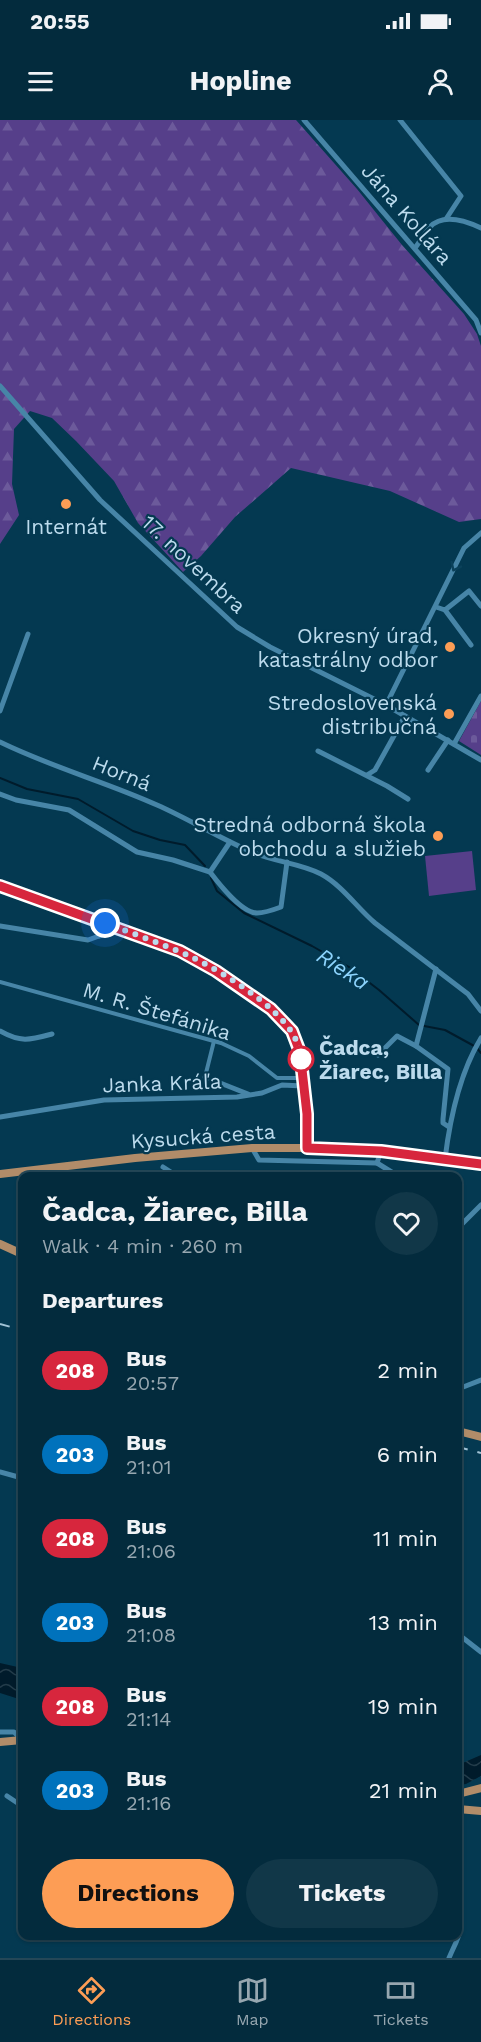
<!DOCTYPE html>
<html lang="en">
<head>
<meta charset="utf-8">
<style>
	:root { --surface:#032b3d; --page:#113748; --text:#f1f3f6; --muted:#97a7b0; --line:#244757; --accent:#fd9d55 }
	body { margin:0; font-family:"Work Sans",sans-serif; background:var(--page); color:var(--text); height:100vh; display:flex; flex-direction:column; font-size:22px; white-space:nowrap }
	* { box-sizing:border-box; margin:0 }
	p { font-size:20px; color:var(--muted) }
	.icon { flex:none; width:33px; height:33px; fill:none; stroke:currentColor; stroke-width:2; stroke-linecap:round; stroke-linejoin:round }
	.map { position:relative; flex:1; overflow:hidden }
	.details { position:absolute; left:18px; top:1052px; width:444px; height:768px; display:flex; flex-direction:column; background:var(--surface); border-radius:12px; box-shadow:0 2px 4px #0004,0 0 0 2px var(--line) }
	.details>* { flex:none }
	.badge { padding:0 12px; border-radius:20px; font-size:21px; line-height:39px }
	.you { position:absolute; width:30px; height:30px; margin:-15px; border:4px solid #fff; border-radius:50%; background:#1a73e8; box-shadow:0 0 0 9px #1a73e833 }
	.map>.badge { position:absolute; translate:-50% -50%; box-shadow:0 0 0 3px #fff }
	h2 { padding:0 24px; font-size:22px; line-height:54px }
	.round { display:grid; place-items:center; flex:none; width:63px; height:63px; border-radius:32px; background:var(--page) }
	.headline { display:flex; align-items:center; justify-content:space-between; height:102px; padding:0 24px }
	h1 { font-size:28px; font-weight:700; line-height:45px }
	.primary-button { display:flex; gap:12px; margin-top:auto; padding:12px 24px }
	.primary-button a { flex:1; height:69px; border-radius:36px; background:var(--accent); color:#111; font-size:24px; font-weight:700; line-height:69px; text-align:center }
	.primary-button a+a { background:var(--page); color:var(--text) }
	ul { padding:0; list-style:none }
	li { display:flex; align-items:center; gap:18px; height:84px; padding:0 24px }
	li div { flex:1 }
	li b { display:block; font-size:22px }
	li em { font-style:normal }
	li .badge { min-width:66px; font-weight:700; text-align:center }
	.status { display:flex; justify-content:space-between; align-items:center; height:42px; padding:0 30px; background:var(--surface); direction:ltr }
	.status svg { height:16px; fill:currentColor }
	header { display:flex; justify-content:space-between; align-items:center; height:78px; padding:0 24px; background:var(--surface); font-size:27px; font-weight:700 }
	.tab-bar { display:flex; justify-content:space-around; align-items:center; height:84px; border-top:2px solid var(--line); background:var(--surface); font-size:16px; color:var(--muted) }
	.tab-bar a { display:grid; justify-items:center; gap:3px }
	.tab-bar .active { color:var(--accent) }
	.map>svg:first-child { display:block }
</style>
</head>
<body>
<div class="status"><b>20:55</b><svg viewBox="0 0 49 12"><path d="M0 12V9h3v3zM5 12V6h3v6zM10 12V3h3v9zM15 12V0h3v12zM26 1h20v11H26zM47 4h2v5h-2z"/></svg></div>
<header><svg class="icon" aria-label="menu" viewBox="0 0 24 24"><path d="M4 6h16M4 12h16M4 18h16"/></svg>Hopline<svg class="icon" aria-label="person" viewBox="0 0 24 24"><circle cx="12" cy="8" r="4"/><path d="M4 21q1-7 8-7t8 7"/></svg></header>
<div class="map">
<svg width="481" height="1838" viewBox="0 0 481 1838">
	<defs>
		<pattern id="forest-firs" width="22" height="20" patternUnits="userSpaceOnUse" patternTransform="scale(1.5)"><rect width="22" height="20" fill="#563f8a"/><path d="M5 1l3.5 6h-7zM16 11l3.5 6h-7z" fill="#6c5a9b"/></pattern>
		<pattern id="cemetery-stones" width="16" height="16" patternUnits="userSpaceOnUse" patternTransform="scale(1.5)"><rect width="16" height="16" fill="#563f8a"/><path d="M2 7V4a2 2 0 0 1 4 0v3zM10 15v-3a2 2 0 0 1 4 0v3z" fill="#6c5a9b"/></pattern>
		<pattern id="water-waves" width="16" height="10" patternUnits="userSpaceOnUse" patternTransform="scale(1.5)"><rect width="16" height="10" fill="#001b2b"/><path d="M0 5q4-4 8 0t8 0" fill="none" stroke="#233c4a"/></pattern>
	</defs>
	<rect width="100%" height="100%" fill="#043951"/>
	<path fill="#563f8a" d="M472 731 476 770 429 776 425 736Z"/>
	<path fill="url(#forest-firs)" d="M0 0H296L357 69 402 125 464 194 477 214 481 226V399L459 402 390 371 291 348 235 397 201 436 183 452 138 403 114 361 76 321 52 298 30 291 14 309 12 364 19 395 0 424Z"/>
	<path fill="url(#cemetery-stones)" d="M481 581V635L459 621Z"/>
	<g fill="url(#water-waves)">
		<path d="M0 1543 22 1548V1580L0 1573Z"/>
		<path d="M481 1635V1656L466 1664 458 1665V1645Z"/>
	</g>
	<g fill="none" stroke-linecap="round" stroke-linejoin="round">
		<g stroke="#001b2b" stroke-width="2">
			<path d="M0 658 27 669 78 679 133 711 160 720 185 725 205 746"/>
			<path d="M211 758 217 771 244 793 312 826 349 847 379 870 419 905 445 910 476 927 481 933"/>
		</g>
		<g stroke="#4785a7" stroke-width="4">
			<path d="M0 862 221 923 249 936 277 958H298"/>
			<path d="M205 957 214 921"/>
		</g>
		<g stroke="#4785a7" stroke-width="5">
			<path d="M304 0 476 200 481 213"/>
			<path d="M400 0 461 76 446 99"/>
			<path d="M415 128C420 122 424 113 430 107 443 93 466 101 481 108"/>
			<path d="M0 266 100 380 237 507 270 527 386 585 481 640"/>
			<path d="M436 487 445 490 469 471 481 486"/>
			<path d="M445 490 471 525"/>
			<path d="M386 585 464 428 481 413"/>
			<path d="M0 591 28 514"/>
			<path d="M0 622C51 647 106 662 157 685 189 699 219 718 252 732 274 742 300 743 321 754 343 766 357 788 375 803L468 874 481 891"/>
			<path d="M454 624 481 576"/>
			<path d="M318 631 387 666 408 679"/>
			<path d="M428 650 448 620"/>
			<path d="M367 655 375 650 405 596"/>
			<path d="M0 674 16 680 69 690 137 732 173 740 210 752 230 722"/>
			<path d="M210 752C219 764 242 793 257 793 265 793 273 790 281 787L287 742"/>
			<path d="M0 766 180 832 216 851 271 889 292 911 300 932 307 995V1028"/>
			<path d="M0 806 88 820 99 816 105 803"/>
			<path d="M99 816 121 810"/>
			<path d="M436 849 416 926 448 949 443 999V1003L449 1007"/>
			<path d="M0 911C21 923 30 920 52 914"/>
			<path d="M378 935 397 916 416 926"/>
			<path d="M205 957 248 974"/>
			<path d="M0 997 104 980 237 977 262 973 282 965 303 966"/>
			<path d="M252 1028 259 1040 377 1043 381 1031"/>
			<path d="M445 1039C450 998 459 954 481 918"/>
			<path d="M377 1043 398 1056"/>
			<path d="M163 1047 177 1056"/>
			<path d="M458 1108 481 1085"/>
			<path d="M458 1269 481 1260"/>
			<path d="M0 1352 22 1358"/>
			<path d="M458 1514 481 1532"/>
			<path d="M0 1612H14L22 1620"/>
			<path d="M7 1676 22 1686"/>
			<path d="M449 1838C456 1821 467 1806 458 1787"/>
		</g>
		<g stroke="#b18c69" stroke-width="8">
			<path d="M0 1054 135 1038 252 1028H307L381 1031 481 1044"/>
			<path d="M0 1124 22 1134"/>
			<path d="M458 1311 481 1317"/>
			<path d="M0 1622 22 1620"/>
			<path d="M458 1674 481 1668"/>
			<path d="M458 1689 481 1691"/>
		</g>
		<g stroke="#a1c3d6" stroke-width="2" stroke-dasharray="10 10" stroke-linecap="butt">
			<path d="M0 1204 22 1210"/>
			<path d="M458 1327 481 1333"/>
		</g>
	</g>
	<defs><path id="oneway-chevron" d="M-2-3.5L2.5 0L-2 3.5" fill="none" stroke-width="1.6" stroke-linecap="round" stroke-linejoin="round" transform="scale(1.5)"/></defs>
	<use stroke="#0b415a" href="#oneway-chevron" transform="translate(455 447) rotate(116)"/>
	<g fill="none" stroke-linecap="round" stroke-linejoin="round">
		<g stroke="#fff" stroke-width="14">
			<path id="line" d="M0 766 180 831 216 851 271 889 292 911 300 932 307 994V1028L381 1031 481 1044"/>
		</g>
		<use href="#line" stroke="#d7263d" stroke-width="9"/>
		<path stroke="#bcdbed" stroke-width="6" stroke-dasharray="0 10.8" d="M105 803C129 812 154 821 178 831 211 844 280 886 295 918 299 925 300 934 301 939"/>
	</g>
	<g fill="#fd9d55" stroke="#043951" stroke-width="2">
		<circle cx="66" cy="384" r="6"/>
		<circle cx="450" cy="527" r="6"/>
		<circle cx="449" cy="594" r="6"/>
		<circle cx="438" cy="716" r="6"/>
	</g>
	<circle fill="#fff" stroke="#d7263d" stroke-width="3" cx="301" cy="939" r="12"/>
	<g text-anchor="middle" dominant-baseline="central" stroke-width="4.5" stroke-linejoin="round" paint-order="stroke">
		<g font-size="21" fill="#bcdbed" stroke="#043951">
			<text transform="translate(407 94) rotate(49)">Jána Kollára</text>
			<text transform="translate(194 444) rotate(43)">17. novembra</text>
			<text transform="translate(122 653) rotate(22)">Horná</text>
			<text transform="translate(157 891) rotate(17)">M. R. Štefánika</text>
			<text transform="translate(162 963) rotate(-2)">Janka Kráľa</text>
			<text transform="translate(203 1016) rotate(-4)">Kysucká cesta</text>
		</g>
		<g font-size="21" fill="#bcdbed" stroke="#043951" text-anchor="end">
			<text x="66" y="406" text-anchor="middle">Internát</text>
			<text x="438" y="515">Okresný úrad,<tspan x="438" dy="24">katastrálny odbor</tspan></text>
			<text x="437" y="582">Stredoslovenská<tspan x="437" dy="24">distribučná</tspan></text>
			<text x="426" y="704">Stredná odborná škola<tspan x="426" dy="24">obchodu a služieb</tspan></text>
		</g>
		<g font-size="21" font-weight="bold" fill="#bcdbed" stroke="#043951" text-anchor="start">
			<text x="319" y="927">Čadca,<tspan x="319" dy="24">Žiarec, Billa</tspan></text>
		</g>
		<g font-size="22" font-style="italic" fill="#8cd3fc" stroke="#043951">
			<text transform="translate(343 849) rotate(33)">Rieka</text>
		</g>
	</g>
</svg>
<div class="you" style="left:105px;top:803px"></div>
<section class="details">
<div class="headline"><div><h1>Čadca, Žiarec, Billa</h1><p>Walk · 4 min · 260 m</p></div><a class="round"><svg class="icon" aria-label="heart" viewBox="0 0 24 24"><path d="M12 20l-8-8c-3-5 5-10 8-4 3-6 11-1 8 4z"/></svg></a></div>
<h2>Departures</h2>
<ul>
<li><span class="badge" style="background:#d7263d;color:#fff">208</span><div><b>Bus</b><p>20:57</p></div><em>2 min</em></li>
<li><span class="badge" style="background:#0072bc;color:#fff">203</span><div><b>Bus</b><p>21:01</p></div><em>6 min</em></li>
<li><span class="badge" style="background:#d7263d;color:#fff">208</span><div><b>Bus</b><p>21:06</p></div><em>11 min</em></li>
<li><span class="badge" style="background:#0072bc;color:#fff">203</span><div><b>Bus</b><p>21:08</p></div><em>13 min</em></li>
<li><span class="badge" style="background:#d7263d;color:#fff">208</span><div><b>Bus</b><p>21:14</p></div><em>19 min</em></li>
<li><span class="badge" style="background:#0072bc;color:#fff">203</span><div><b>Bus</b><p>21:16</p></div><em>21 min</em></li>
</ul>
<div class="primary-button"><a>Directions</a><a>Tickets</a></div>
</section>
</div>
<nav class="tab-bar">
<a class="active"><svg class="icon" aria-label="directions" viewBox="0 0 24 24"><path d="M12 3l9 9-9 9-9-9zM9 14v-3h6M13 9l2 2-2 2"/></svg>Directions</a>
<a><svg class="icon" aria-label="map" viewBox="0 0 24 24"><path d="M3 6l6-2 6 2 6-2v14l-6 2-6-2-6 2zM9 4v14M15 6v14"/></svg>Map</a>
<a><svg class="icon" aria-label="tickets" viewBox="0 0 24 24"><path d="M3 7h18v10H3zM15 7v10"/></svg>Tickets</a>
</nav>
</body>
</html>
